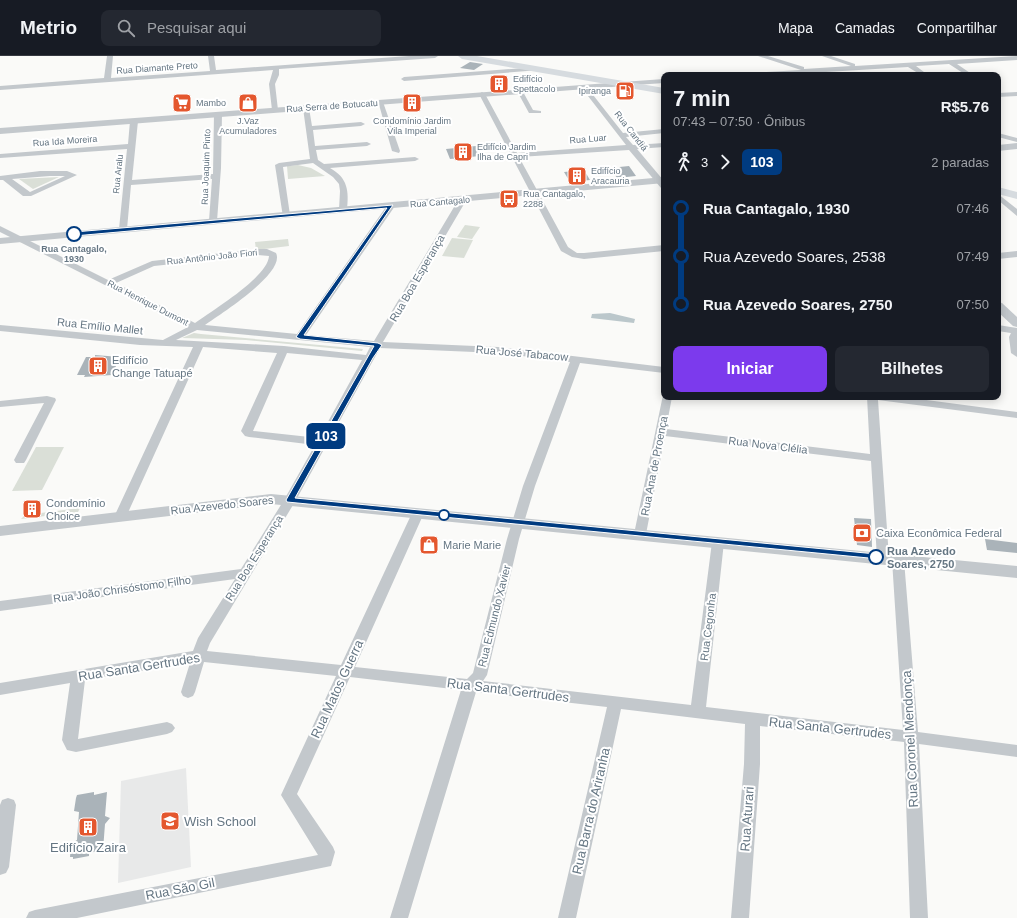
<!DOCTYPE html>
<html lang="pt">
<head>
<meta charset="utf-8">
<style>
	:root { --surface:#171b24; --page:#242831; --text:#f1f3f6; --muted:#9ea1a6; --line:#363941; --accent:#7c3aed }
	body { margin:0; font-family:Helvetica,sans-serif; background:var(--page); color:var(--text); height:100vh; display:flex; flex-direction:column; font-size:15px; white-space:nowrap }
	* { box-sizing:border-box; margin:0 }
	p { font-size:13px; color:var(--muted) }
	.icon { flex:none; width:22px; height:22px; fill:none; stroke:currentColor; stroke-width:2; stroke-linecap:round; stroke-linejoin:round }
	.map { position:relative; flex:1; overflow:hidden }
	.details { position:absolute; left:661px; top:16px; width:340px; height:328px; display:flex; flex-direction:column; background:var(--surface); border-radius:8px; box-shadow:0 2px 10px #0003 }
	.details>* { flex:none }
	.badge { padding:0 8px; border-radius:6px; font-size:14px; line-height:26px }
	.map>.badge { position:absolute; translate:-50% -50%; box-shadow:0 0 0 2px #fff }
	.legs { display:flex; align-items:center; gap:6px; height:44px; padding:0 12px; font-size:13px }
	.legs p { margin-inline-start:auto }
	.overview { display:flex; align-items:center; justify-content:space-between; height:68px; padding:0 12px }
	h1 { font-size:22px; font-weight:700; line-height:30px }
	.action { display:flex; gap:8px; margin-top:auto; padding:8px 12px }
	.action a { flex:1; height:46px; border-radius:8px; background:var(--accent); color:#fff; font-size:16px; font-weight:700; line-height:46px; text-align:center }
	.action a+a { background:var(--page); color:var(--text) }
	ul { padding:0 12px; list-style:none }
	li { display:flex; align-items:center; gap:14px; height:48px; font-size:15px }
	li i { display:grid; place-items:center; width:6px; height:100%; margin:0 5px; background:currentColor }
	li i::after { content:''; width:10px; height:10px; margin:-5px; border:3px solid; border-radius:50%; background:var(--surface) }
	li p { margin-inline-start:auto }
	li:first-child i { background:linear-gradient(#0000 50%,currentColor 0) }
	li:last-child i { background:linear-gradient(currentColor 50%,#0000 0) }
	header { display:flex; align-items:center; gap:24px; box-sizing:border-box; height:56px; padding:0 20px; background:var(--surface); border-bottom:1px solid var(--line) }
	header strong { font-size:19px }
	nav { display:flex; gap:22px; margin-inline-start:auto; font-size:14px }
	.search { width:280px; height:36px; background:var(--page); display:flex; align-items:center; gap:10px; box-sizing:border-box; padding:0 14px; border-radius:8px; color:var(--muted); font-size:15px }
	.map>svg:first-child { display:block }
</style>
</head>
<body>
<header>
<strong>Metrio</strong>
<div class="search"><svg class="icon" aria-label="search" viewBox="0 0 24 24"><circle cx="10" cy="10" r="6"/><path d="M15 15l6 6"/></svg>Pesquisar aqui</div>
<nav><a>Mapa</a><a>Camadas</a><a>Compartilhar</a></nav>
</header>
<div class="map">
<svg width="1017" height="862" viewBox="0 0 1017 862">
	<rect width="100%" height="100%" fill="#fafaf8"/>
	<path fill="#e8e9e9" d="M186 712 191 811 118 827 121 725Z"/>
	<g fill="#dadfd7">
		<path d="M298 109 311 112 325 120 288 123 287 110Z"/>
		<path d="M59 121 33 133 19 123Z"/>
		<path d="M465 169 480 171 472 183 457 181Z"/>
		<path d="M452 182 473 184 464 202 442 200Z"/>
		<path d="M288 183 289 190 256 194 255 186Z"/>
		<path d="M194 277 201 278 363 293 362 295 246 284 182 282Z"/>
		<path d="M36 391H64L42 434 12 435Z"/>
		<path d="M80 452 78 456 21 463 25 459Z"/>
	</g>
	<path fill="#bbc7cb" d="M610 257 635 263 634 267 591 262 592 258Z"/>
	<g fill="#aab3b9">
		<path d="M470 6 483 8 474 14 460 12Z"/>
		<path d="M476 90 480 100 450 103 446 93Z"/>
		<path d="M629 110 636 120 617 122 610 112Z"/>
		<path d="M584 114 590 124 570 126 564 116Z"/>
		<path d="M95 299 120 301 112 319 84 321 85 319H77L86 301H95Z"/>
		<path d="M854 462 871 463 872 491 857 489Z"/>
		<path d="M985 483 1017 487V497L987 494Z"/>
		<path d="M94 736V739L107 736 105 760 110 762 105 768 103 794 89 797V800L73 803V801H70L71 788 77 784 79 756 74 755 76 742 77 739Z"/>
	</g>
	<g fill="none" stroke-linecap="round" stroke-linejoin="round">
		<g fill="#c3c8cc" fill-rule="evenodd">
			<path d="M107 0H113L111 22 210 15 208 0H214L216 14 409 0H438L435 2 279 13V19L275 28 278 54 275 56 272 54 269 28 273 14 0 34V30L104 22Z"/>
			<path d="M758 0H768L804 11V13L851 10 822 0H831L855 8V10L1017 0V4L957 8 973 19H966L949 8 916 10 928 19H921L908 11 777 19H743L746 17 801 14Z"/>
			<path d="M538 11 540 12V14L404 25 401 23 404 21Z"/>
			<path d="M664 23V27L622 30 619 28 622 26Z"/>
			<path d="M584 29 586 30 623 77 664 73V77L626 81 633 89 664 87V91L637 93 664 125V132H661L629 94 519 101 568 191 577 197H584L664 189V195L584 203 572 201 561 195 479 38 482 36 485 38 517 97 626 89 581 31Z"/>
			<path d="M518 34H522L533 54 541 55V57H529L517 35Z"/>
			<path d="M1017 36V40L998 41V37Z"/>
			<path d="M378 45 383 46 400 95 399 97 392 95Z"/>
			<path d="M306 50 309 52 312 70 361 66 365 68 361 70 313 74 315 90 367 86 371 88 367 90 316 94 318 104 324 108 415 101 419 103 415 105 330 112C348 122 349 135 347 154L343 156 339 154 340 135 339 128 333 121 313 107 283 111 290 159 289 161H283L275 109 279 107 310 103 303 52Z"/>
			<path d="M218 56 222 58 221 112 217 165 213 168 209 165 212 123 131 129 127 173 123 176 120 175 119 173 127 93 0 102V98L128 88 130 65 134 63 138 65 132 124 213 118 214 58Z"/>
			<path d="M998 77 1017 82V86L998 81Z"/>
			<path d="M40 115H67L77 119 31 140H23L3 124H0V120ZM50 120H65L30 136 12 123Z"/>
			<path d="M998 138 1017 153V160L998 144Z"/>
			<path d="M460 141 467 143 383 286 498 291 664 311V317L580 307 535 430 519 483 487 619 483 625 691 649 712 486 713 483H723L724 486 706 651 903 674 892 504 893 501H903L904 504 918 676 1017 689V701L919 688 928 862H910L904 686 760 670V708L749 862H731L744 708 745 668 621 653 576 862H558L607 651 476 636 408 862H390L461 634 350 621 297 738 333 791 335 796 331 810 77 862H26L29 856 35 854 318 799 281 739 336 620 204 606 195 636 193 640 188 642 183 640 181 636 190 607 85 624 78 683 167 666 172 668 175 672 172 676 167 678 76 696 67 694 62 684 70 627 0 639V627L193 595 198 582 235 523 0 555V545L241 513 284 444 315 389 249 381 245 380 241 375 277 297 203 291 126 461 124 464H116L114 461 193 291 140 289 0 275V269L163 284 188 271 0 176V170L108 224 152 205 258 193H267L276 197C286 217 220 258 205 269L297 278 388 148H394L395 150 306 279 374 285ZM258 199 269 200C268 221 213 254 195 267L116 227 154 210ZM197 274 370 291 366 299 284 290 176 284ZM380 292 498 297 570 306 523 430 507 483 473 617 467 623 355 611 424 457 422 454H414L412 457 341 609 207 595 210 587 296 444ZM287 297 362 304 319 382 253 375Z"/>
			<path d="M1017 195V201L998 203V197Z"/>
			<path d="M998 269 1017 272V278L998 275Z"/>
			<path d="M663 339 664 341H672L666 373 870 398 867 341H904L1017 356V362L878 344 889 502 888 505H878L877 502 871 405 665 380 646 478 644 481H636L634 478Z"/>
			<path d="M47 340 55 342 56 344 26 404 24 407H16L14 404 44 347 0 351V345Z"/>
			<path d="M8 742 14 744 16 749 9 811 6 817 0 819V749L2 744Z"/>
		</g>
		<g fill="#c3c8cc" fill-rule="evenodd">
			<path d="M622 26 626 28 625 30 0 78V72Z"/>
			<path d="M1017 87V93L998 95V89Z"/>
			<path d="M664 121V127L0 188V182Z"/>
			<path d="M998 246 1002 247 1017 261V271L1013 270 998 256Z"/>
			<path d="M1017 272V301L1011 297 1009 281 1013 273Z"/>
			<path d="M271 438 1017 510V522L271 448 0 480V470Z"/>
		</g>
		<g fill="#d6dbdf" fill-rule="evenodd">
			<path d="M458 0H477L664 32V38L462 3Z"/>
			<path d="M998 131 1017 136V143L998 138Z"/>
		</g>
	</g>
	<path fill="#003b80" stroke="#fff" d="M393 149 304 279 378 287 382 289 373 302 295 442 876 498 879 499V503L287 446 286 444 374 290 300 283 296 281 387 152 74 180 71 178 74 176Z"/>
	<defs>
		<g id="building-square" transform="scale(1)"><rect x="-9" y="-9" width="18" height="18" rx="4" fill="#e4572e" stroke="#fff"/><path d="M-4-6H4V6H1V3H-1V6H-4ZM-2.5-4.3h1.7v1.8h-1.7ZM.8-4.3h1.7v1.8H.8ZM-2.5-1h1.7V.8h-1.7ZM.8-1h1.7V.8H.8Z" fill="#fff"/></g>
		<g id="fuel-square" transform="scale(1)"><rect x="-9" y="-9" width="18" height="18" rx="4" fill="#e4572e" stroke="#fff"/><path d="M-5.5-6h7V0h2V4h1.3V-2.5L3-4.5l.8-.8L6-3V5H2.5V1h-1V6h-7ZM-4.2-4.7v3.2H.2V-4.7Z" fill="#fff"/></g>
		<g id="supermarket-square" transform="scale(1)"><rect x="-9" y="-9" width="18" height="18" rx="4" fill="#e4572e" stroke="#fff"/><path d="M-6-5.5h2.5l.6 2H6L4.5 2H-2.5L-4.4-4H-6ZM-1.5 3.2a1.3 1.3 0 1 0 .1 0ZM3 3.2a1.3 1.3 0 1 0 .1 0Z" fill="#fff"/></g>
		<g id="shop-square" transform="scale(1)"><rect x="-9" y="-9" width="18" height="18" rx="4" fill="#e4572e" stroke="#fff"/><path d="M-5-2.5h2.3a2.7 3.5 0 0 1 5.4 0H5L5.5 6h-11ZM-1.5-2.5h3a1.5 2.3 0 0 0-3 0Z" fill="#fff"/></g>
		<g id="bus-square" transform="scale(1)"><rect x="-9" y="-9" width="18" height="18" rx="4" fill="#e4572e" stroke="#fff"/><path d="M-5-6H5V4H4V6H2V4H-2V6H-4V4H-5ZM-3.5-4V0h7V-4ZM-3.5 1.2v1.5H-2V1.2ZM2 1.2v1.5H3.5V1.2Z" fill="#fff"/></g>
		<g id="bank-square" transform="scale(1)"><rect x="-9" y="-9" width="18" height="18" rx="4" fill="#e4572e" stroke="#fff"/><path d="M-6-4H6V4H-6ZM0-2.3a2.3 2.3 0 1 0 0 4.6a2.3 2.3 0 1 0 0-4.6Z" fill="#fff"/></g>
		<g id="school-square" transform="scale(1)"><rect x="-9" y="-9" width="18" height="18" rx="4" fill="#e4572e" stroke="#fff"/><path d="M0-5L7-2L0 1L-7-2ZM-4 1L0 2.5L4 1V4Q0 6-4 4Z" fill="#fff"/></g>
	</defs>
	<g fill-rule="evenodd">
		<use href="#building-square" x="499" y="28"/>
		<use href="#fuel-square" x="625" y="35"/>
		<use href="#supermarket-square" x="182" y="47"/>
		<use href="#shop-square" x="248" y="47"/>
		<use href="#building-square" x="412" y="47"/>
		<use href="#building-square" x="463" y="96"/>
		<use href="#building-square" x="577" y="120"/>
		<use href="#bus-square" x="509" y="143"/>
		<use href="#building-square" x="98" y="310"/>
		<use href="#building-square" x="32" y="453"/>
		<use href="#bank-square" x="862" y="477"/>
		<use href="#shop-square" x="429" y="489"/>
		<use href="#school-square" x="170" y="765"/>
		<use href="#building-square" x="88" y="771"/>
	</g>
	<g fill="#fff" stroke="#003b80" stroke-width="2">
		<circle cx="74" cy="178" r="7"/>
		<circle cx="444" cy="459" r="5"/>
		<circle cx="876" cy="501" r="7"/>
	</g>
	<g text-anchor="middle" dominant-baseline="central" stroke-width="4" stroke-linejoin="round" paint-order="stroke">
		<g font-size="9" fill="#657683" stroke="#fff">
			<text transform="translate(157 12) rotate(-4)">Rua Diamante Preto</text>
			<text transform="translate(332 50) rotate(-4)">Rua Serra de Botucatu</text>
			<text transform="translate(631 75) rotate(52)">Rua Candiá</text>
			<text transform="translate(588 83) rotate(-5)">Rua Luar</text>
			<text transform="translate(65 85) rotate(-4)">Rua Ida Moreira</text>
			<text transform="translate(206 111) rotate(-88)">Rua Joaquim Pinto</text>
			<text transform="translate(118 118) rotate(-84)">Rua Aralu</text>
			<text transform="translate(440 146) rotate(-5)">Rua Cantagalo</text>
			<text transform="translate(212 201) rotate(-6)">Rua Antônio João Fiori</text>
			<text transform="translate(148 247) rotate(27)">Rua Henrique Dumont</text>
		</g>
		<g font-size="9" fill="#657683" stroke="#fff" text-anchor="start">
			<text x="513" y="23">Edifício<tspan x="513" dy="10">Spettacolo</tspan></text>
			<text x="611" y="35" text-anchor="end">Ipiranga</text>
			<text x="196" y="47">Mambo</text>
			<text x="248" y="65" text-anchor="middle">J.Vaz<tspan x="248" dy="10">Acumuladores</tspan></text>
			<text x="412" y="65" text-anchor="middle">Condomínio Jardim<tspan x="412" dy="10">Vila Imperial</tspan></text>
			<text x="477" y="91">Edifício Jardim<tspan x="477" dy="10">Ilha de Capri</tspan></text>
			<text x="591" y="115">Edifício<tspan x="591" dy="10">Aracauria</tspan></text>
			<text x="523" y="138">Rua Cantagalo,<tspan x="523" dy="10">2288</tspan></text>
		</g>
		<g font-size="9" font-weight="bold" fill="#657683" stroke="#fff">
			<text x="74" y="193">Rua Cantagalo,<tspan x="74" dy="10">1930</tspan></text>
		</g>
		<g font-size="11" fill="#657683" stroke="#fff">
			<text transform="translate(417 222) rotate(-60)">Rua Boa Esperança</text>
			<text transform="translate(100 270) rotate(6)">Rua Emílio Mallet</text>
			<text transform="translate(522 297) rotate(5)">Rua José Tabacow</text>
			<text transform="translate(768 389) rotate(7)">Rua Nova Clélia</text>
			<text transform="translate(654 410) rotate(-79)">Rua Ana de Proença</text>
			<text transform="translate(222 449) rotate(-6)">Rua Azevedo Soares</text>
			<text transform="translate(254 502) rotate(-58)">Rua Boa Esperança</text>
			<text transform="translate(122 533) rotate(-8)">Rua João Chrisóstomo Filho</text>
			<text transform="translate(494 560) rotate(-76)">Rua Edmundo Xavier</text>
			<text transform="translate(708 571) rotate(-83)">Rua Cegonha</text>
		</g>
		<g font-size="11" fill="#657683" stroke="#fff" text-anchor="start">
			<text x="112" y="304">Edifício<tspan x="112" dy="13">Change Tatuapé</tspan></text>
			<text x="46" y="447">Condomínio<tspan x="46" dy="13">Choice</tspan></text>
			<text x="876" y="477">Caixa Econômica Federal</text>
			<text x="443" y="489">Marie Marie</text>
		</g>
		<g font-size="11" font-weight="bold" fill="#657683" stroke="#fff" text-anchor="start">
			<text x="887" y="495">Rua Azevedo<tspan x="887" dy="13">Soares, 2750</tspan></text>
		</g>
		<g font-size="13" fill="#657683" stroke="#fff">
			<text transform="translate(139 611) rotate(-9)">Rua Santa Gertrudes</text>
			<text transform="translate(337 633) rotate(-65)">Rua Matos Guerra</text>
			<text transform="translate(508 634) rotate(7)">Rua Santa Gertrudes</text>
			<text transform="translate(830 672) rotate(6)">Rua Santa Gertrudes</text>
			<text transform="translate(910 683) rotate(-93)">Rua Coronel Mendonça</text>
			<text transform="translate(591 755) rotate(-77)">Rua Barra do Ariranha</text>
			<text transform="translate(747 763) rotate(-86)">Rua Aturari</text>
			<text transform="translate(180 833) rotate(-11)">Rua São Gil</text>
		</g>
		<g font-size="13" fill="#657683" stroke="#fff" text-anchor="start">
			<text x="184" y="765">Wish School</text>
			<text x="88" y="791" text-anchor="middle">Edifício Zaira</text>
		</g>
	</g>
</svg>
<b class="badge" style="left:326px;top:380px;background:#003b80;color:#fff">103</b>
<section class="details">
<div class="overview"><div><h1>7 min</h1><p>07:43 – 07:50 · Ônibus</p></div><b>R$5.76</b></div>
<div class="legs"><svg class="icon" aria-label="walk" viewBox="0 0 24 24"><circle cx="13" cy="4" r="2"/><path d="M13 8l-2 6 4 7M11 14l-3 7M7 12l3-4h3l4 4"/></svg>3<svg class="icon" aria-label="forward" viewBox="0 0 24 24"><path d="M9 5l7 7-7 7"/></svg><b class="badge" style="background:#003b80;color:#fff">103</b><p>2 paradas</p></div>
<ul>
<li><i style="color:#003b80"></i><b>Rua Cantagalo, 1930</b><p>07:46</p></li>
<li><i style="color:#003b80"></i><span>Rua Azevedo Soares, 2538</span><p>07:49</p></li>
<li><i style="color:#003b80"></i><b>Rua Azevedo Soares, 2750</b><p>07:50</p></li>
</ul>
<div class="action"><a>Iniciar</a><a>Bilhetes</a></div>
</section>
</div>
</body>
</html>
